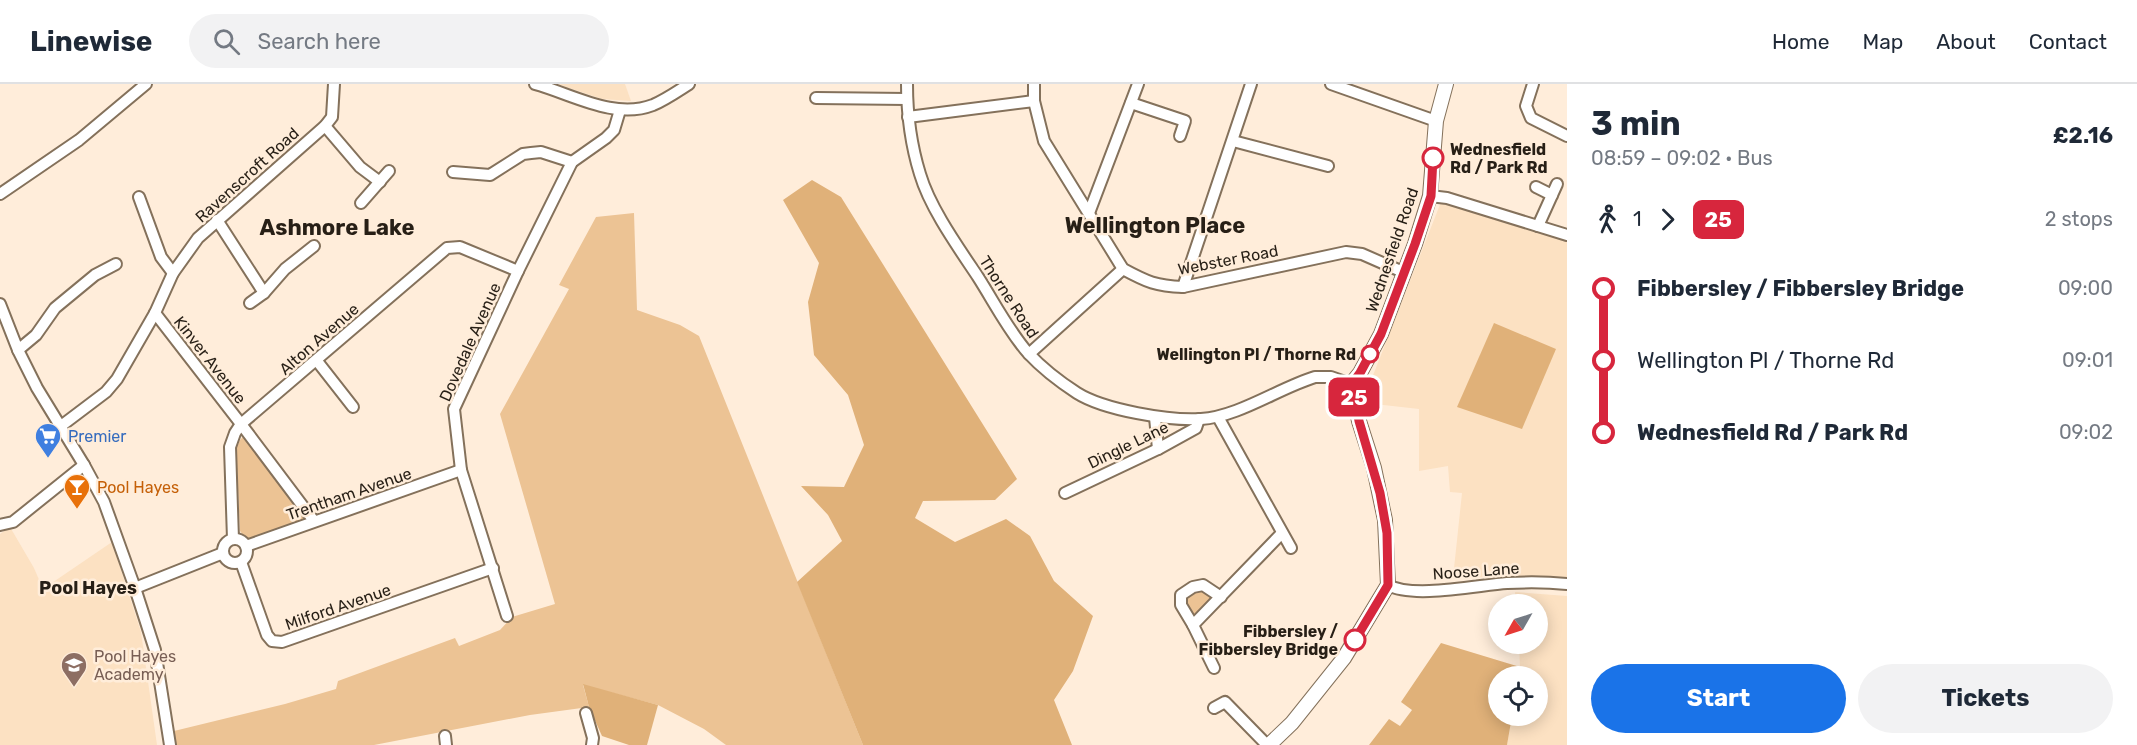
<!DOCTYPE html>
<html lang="en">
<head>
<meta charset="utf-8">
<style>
	:root { --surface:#fff; --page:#f2f2f3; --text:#1f2937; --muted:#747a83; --line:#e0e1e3; --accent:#1a73e8 }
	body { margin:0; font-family:Rubik,sans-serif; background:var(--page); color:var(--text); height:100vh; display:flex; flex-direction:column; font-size:22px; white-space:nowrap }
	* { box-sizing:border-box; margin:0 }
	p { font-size:20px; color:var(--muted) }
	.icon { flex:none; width:33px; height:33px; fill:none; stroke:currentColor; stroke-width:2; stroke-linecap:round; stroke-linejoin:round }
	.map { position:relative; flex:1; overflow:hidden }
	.details { display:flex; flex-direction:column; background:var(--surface); width:570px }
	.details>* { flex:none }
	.badge { padding:0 12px; border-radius:9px; font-size:21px; line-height:39px }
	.needle { width:39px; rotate:231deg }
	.controls { position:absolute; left:1488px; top:510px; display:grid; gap:12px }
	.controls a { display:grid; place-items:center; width:60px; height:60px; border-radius:50%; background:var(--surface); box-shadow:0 3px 15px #0003; font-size:30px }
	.map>.badge { position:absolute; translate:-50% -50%; box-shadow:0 0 0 3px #fff }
	.legs { display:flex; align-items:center; gap:9px; height:66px; padding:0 24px; font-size:20px }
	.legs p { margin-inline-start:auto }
	.summary { display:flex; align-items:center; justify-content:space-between; height:102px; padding:0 24px }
	h1 { font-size:33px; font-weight:700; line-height:45px }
	.cta { display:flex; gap:12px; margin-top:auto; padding:12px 24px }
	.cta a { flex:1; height:69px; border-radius:36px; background:var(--accent); color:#fff; font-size:24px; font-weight:700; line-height:69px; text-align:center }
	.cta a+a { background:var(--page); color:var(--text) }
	ul { padding:0 24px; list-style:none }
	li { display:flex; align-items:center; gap:21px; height:72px; font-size:22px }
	li i { display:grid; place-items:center; width:9px; height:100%; margin:0 8px; background:currentColor }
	li i::after { content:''; width:15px; height:15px; margin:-8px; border:4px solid; border-radius:50%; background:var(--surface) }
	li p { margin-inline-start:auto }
	li:first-child i { background:linear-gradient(#0000 50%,currentColor 0) }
	li:last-child i { background:linear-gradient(currentColor 50%,#0000 0) }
	header { display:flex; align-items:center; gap:36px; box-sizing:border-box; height:84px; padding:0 30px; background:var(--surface); border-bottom:2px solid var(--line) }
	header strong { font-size:28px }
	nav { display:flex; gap:33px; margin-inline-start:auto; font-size:21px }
	.search { width:420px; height:54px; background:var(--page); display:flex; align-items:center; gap:15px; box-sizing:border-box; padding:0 21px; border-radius:33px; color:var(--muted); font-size:22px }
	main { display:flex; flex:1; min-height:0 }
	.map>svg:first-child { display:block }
</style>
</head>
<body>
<header>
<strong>Linewise</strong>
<div class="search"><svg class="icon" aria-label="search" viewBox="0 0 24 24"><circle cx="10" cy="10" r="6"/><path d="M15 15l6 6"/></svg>Search here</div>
<nav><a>Home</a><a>Map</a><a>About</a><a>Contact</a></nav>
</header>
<main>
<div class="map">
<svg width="1567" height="661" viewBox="0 0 1567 661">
	<rect width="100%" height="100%" fill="#ffedda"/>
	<g fill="#fce1c2">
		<path d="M557 0H625L631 17 602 15Z"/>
		<path d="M1441 118 1567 156V495L1520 492 1453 494 1462 409 1450 408 1448 382 1419 387V325L1366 319 1370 299Z"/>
		<path d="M10 443 34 484 43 505 112 458 141 548 157 661H0V450Z"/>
		<path d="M1515 508 1567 512V661H1507L1512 632H1538V592H1519L1520 583 1519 560H1538V520H1516Z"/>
	</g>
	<g fill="#ecc394">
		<path d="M634 129 637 226 680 241 699 252 863 661H726L704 645 658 621 583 601 589 623 530 631 374 661H176L174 647 285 620 336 605 338 597 455 554 459 562 500 546 512 533 555 520 500 330 569 205 559 201 596 133Z"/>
		<path d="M252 343 315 432 250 455 243 451 240 447 236 365 240 356Z"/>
		<path d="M1200 505 1208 507 1212 514 1211 516 1196 531 1190 530 1184 517Z"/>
	</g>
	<g fill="#e0b179">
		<path d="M812 96 841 113 1017 395 995 416 923 417 915 434 955 458 1006 435 1030 452 1054 497 1093 532 1073 587 1054 616 1072 661H863L797 498 842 457 828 431 801 402 844 403 864 361 848 311 814 271 808 218 819 179 783 116Z"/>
		<path d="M1494 239 1556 265 1522 345 1457 323Z"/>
		<path d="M1441 559 1520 583 1519 592H1498V632H1512L1507 661H1369L1389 635 1400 642 1412 626 1401 618Z"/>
		<path d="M583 600 658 621 647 661H629L602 652 589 623Z"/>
	</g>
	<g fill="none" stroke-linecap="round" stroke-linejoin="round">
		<g stroke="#84715b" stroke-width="14">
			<g id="minor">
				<path d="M535 0C572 10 614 36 653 21 665 16 678 7 689 0"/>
				<path d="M907 0C907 30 911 61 920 90 930 124 958 163 978 193 994 218 1008 246 1028 269 1042 284 1060 298 1077 309 1104 326 1169 337 1201 335 1238 333 1279 304 1315 293H1331L1351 300"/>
				<path d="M1034 0V17L1044 57 1123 185C1147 198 1156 202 1183 203L1346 168 1362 170 1403 188"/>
				<path d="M1331 0 1436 37"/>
				<path d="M1533 0 1526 22 1531 34 1567 52"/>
				<path d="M816 14 907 15"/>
				<path d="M1131 19 1185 37 1180 52"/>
				<path d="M908 33 1034 17"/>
				<path d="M325 42 360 83 380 98"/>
				<path d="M1233 57 1328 82"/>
				<path d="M453 88 490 91 523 70 531 69 541 68 572 78"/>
				<path d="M1536 103 1552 111"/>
				<path d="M0 110 79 56 146 0"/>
				<path d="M1430 112 1447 114 1567 151"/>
				<path d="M139 113 161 173 173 189"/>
				<path d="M361 119 389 87"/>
				<path d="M1089 129 1138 0"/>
				<path d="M217 136 264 209"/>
				<path d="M1538 142 1557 100"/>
				<path d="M1183 203 1251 0"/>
				<path d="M250 219 264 209 285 185 314 162"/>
				<path d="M0 220 18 266 37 304 84 381 104 418 135 504 155 566 170 661"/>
				<path d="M155 229 241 340 314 437"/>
				<path d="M18 266 36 251 55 224 95 191 116 180"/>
				<path d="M1029 270 1123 185"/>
				<path d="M317 277 353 323"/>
				<path d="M1155 333 1158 365"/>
				<path d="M1218 333 1291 464"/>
				<path d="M61 342 106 308 117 295 155 229 173 189 198 154 325 42 332 33 334 0"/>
				<path d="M1065 409 1158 365 1196 344 1199 335"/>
				<path d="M0 441 13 438 84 381"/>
				<circle cx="235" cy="467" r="12"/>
				<path d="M233 455 230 363 235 349 241 340 447 164 460 163 518 187"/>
				<path d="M246 462 461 386"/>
				<path d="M241 478 267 551 272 557 282 558 493 484"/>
				<path d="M1388 501C1413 515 1478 501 1507 499 1527 498 1547 498 1567 500"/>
				<path d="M135 504 223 469"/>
				<path d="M507 532 461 386 454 325 518 187 572 78 606 54 614 46 620 26"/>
				<path d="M1193 541 1181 521V511L1193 503 1203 501 1221 513"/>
				<path d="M1214 584 1193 541 1282 449"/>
				<path d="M1214 624 1225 618 1267 661"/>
				<path d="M586 629 593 654 592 661"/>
				<path d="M445 652 446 661"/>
			</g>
		</g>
		<g stroke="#84715b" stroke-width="16">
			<path id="major" d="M1269 661 1292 639 1344 574 1388 501 1385 436 1374 384 1359 337 1351 300 1360 289 1381 250 1415 160 1430 112 1436 37 1446 0"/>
		</g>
		<use href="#minor" stroke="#fff" stroke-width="10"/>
		<use href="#major" stroke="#fff" stroke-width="14"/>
	</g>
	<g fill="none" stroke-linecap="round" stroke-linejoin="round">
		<g stroke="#fff" stroke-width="14">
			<path id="line-1" d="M1355 556 1388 501 1387 449 1380 409 1359 337 1352 300 1360 289 1381 250 1415 160 1431 112 1433 74"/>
		</g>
		<use href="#line-1" stroke="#d7263d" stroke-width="9"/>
	</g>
	<defs>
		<g id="supermarket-pin" transform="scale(1.35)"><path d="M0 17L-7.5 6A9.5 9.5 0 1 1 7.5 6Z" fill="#3f7fe0" stroke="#ffedda"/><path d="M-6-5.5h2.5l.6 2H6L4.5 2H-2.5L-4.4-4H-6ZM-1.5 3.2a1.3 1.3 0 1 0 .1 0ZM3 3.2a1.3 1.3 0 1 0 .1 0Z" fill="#fff"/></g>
		<g id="bar-pin" transform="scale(1.35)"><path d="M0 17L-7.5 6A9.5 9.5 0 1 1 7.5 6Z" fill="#e8710a" stroke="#ffedda"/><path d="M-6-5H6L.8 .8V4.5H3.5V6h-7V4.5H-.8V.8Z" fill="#fff"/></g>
		<g id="school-pin" transform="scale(1.35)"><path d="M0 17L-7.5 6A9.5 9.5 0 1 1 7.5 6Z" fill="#8d6e63" stroke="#ffedda"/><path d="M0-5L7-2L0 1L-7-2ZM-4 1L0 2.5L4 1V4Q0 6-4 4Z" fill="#fff"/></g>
	</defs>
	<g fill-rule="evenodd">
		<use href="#supermarket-pin" x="48" y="352"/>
		<use href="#bar-pin" x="77" y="403"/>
		<use href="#school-pin" x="74" y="581"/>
	</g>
	<g fill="#fff" stroke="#d7263d" stroke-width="3">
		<circle cx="1433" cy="74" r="10"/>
		<circle cx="1370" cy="270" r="8"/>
		<circle cx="1355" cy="556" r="10"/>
	</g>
	<g text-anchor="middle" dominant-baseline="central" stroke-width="5" stroke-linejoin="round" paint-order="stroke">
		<g font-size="16" font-weight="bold" fill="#271f16" stroke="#ffedda" text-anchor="end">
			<text x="1450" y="65" text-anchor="start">Wednesfield<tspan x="1450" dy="18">Rd / Park Rd</tspan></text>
			<text x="1356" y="270">Wellington Pl / Thorne Rd</text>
			<text x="1338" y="547">Fibbersley /<tspan x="1338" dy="18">Fibbersley Bridge</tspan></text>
		</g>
		<g font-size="16" fill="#271f16" stroke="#ffedda">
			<text transform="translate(247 91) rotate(-42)">Ravenscroft Road</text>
			<text transform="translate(1392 166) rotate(-71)">Wednesfield Road</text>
			<text transform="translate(1228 176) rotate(-11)">Webster Road</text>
			<text transform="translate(1009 213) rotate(57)">Thorne Road</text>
			<text transform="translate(319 255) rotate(-41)">Alton Avenue</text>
			<text transform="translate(470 258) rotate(-66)">Dovedale Avenue</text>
			<text transform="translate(210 276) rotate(52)">Kinver Avenue</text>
			<text transform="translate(1128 361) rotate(-26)">Dingle Lane</text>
			<text transform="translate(349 410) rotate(-19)">Trentham Avenue</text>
			<text transform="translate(1476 487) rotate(-4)">Noose Lane</text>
			<text transform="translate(338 523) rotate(-19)">Milford Avenue</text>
		</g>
		<g font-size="16" fill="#366cbe" stroke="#ffedda" text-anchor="start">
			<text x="68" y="352">Premier</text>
		</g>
		<g font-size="16" fill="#c56008" stroke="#ffedda" text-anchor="start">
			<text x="97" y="403">Pool Hayes</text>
		</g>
		<g font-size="16" fill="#785e54" stroke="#ffedda" text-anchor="start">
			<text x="94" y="572">Pool Hayes<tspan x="94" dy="18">Academy</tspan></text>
		</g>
		<g font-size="18" font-weight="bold" fill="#271f16" stroke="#ffedda">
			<text x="88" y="504">Pool Hayes</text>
		</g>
		<g font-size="22" font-weight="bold" fill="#271f16" stroke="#ffedda">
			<text x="1155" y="141">Wellington Place</text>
			<text x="337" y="143">Ashmore Lake</text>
		</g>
	</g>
</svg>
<div class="controls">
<a><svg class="needle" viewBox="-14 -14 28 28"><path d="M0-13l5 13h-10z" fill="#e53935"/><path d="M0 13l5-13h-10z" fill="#747a83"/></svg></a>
<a><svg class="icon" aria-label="locate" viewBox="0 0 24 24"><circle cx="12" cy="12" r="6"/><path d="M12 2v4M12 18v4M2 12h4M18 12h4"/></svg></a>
</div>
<b class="badge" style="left:1354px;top:313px;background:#d7263d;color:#fff">25</b>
</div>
<section class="details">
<div class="summary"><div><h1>3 min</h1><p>08:59 – 09:02 · Bus</p></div><b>£2.16</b></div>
<div class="legs"><svg class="icon" aria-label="walk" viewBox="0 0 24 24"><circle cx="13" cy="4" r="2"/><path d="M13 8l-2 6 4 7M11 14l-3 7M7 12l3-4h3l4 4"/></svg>1<svg class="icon" aria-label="forward" viewBox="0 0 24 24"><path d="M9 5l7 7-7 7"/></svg><b class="badge" style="background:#d7263d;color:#fff">25</b><p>2 stops</p></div>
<ul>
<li><i style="color:#d7263d"></i><b>Fibbersley / Fibbersley Bridge</b><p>09:00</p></li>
<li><i style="color:#d7263d"></i><span>Wellington Pl / Thorne Rd</span><p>09:01</p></li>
<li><i style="color:#d7263d"></i><b>Wednesfield Rd / Park Rd</b><p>09:02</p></li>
</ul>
<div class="cta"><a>Start</a><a>Tickets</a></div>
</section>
</main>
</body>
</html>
